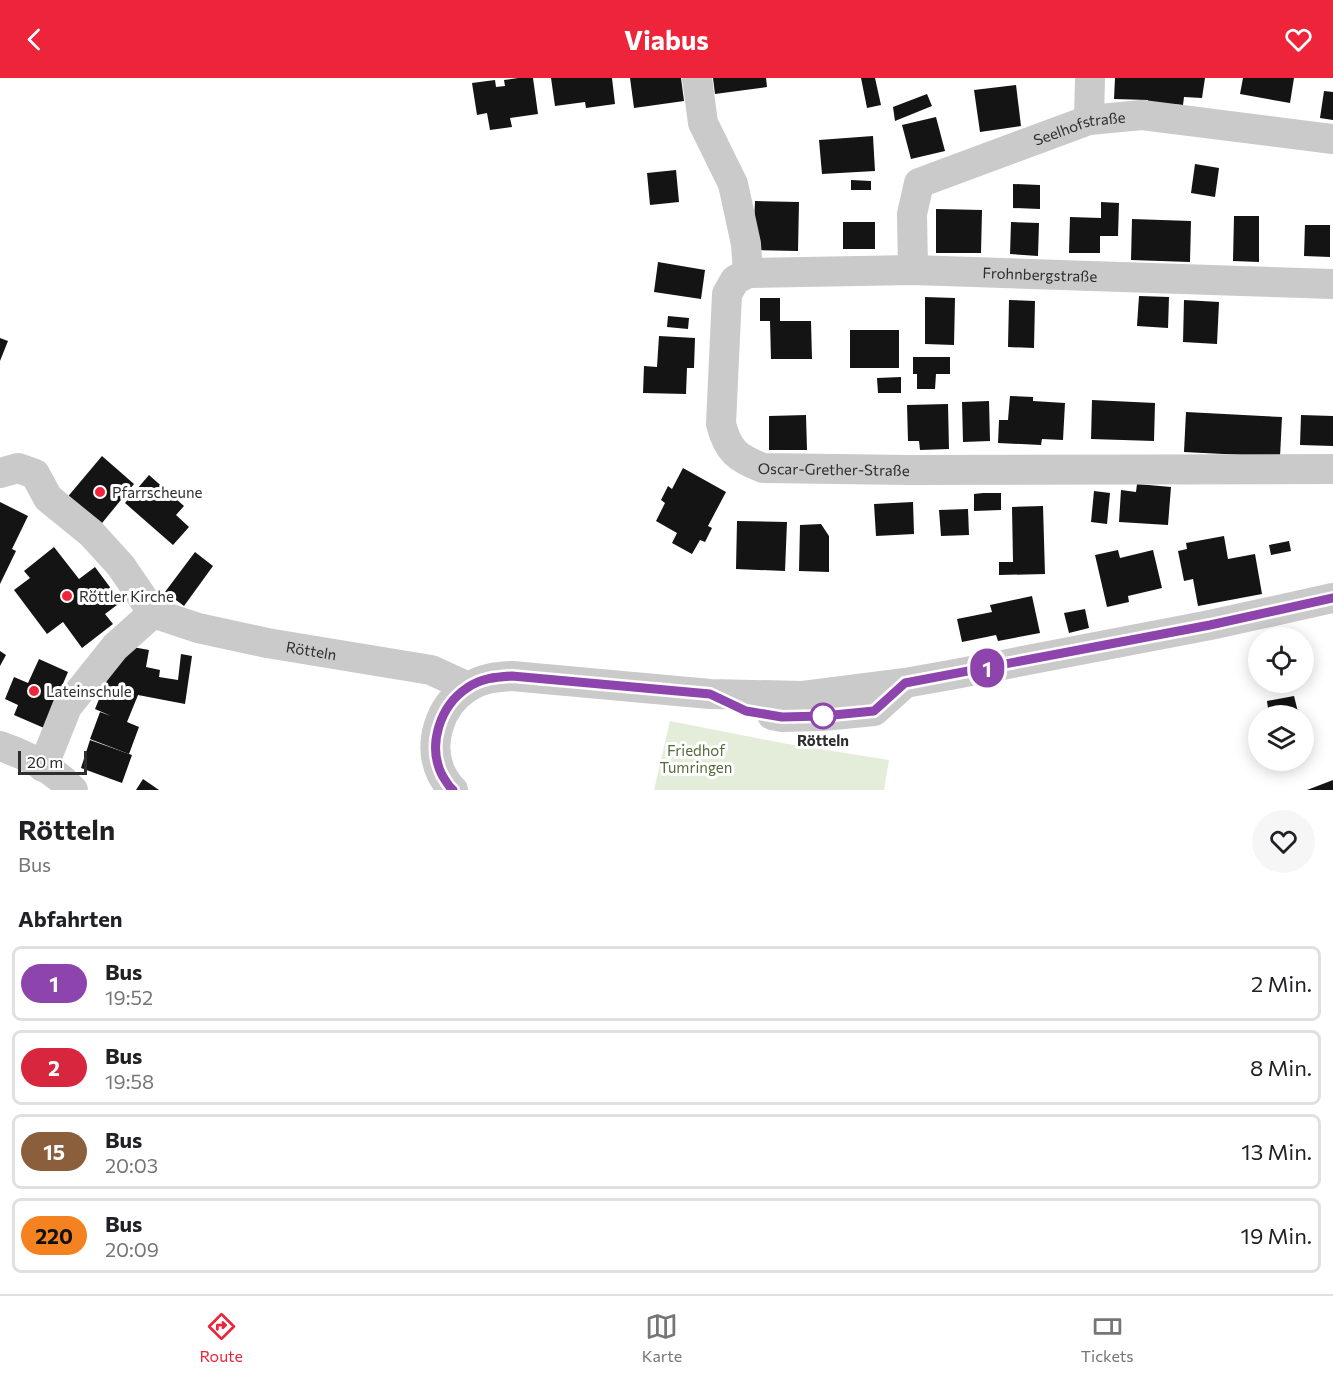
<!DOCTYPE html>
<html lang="de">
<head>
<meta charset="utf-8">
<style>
	:root { --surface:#fff; --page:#f6f6f6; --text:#202124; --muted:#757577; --line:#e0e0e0; --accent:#ee253a }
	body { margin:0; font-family:Commissioner,sans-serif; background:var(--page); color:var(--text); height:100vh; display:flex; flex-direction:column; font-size:22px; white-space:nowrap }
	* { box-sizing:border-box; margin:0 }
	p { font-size:20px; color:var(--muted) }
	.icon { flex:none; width:33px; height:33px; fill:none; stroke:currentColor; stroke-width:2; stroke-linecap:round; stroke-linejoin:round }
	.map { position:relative; height:712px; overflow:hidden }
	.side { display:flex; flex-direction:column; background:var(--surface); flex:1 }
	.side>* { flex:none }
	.badge { padding:0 12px; border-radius:20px; font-size:21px; line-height:39px }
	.fabs { position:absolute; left:1248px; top:549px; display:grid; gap:12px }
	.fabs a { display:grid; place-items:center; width:66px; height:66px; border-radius:50%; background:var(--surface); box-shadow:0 3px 15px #0003; font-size:30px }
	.scale { position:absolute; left:18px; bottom:15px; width:69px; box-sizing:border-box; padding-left:6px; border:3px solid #2d2d2d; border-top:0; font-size:16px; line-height:21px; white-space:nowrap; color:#2d2d2d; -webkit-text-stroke:4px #fff; paint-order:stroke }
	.map>.badge { position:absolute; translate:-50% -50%; box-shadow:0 0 0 3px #fff }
	h2 { padding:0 18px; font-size:22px; line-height:54px }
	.round { display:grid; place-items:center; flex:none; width:63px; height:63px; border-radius:32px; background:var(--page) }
	.head { display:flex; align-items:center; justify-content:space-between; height:102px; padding:0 18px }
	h1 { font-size:28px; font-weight:700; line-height:45px }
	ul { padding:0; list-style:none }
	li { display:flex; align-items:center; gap:18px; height:75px; margin:0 12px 9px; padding:0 6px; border:3px solid var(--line); border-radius:9px }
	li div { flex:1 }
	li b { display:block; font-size:22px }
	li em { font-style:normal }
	li .badge { min-width:66px; font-weight:700; text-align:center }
	header { display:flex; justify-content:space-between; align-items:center; height:78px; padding:0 18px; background:var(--accent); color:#fff; font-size:27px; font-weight:700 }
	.tab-bar { display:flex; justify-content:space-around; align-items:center; height:84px; border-top:2px solid var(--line); background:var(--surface); font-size:16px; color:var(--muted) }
	.tab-bar a { display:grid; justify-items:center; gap:3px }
	.tab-bar .current { color:var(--accent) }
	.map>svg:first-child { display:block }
</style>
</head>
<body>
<header><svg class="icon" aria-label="back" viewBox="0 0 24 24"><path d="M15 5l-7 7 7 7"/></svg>Viabus<svg class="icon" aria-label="heart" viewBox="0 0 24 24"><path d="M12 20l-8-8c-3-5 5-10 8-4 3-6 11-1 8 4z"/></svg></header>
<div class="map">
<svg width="1333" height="712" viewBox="0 0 1333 712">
	<rect width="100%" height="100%" fill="#fff"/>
	<path fill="#e4ecda" d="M670 643 782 665 889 682 884 712H654Z"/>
	<g fill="#141414">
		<path d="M518 0H533L538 36 510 40 512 49 490 52 487 35 477 37 472 5 495 2 496 9 505 8 504 2Z"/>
		<path d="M551 0H612L615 26 586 30 585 24 555 28Z"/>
		<path d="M630 0H681L684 23 634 30Z"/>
		<path d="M713 0H766L767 9 715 16Z"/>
		<path d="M861 0H875L881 27 867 30Z"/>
		<path d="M1115 0H1205L1202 20 1184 19 1183 27 1148 25V22L1114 21Z"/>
		<path d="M1243 0H1294L1290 25 1240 16Z"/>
		<path d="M1016 7 1021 48 980 54 974 12Z"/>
		<path d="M1324 13 1333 14V42L1320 40Z"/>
		<path d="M927 16 932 28 895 43 893 29Z"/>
		<path d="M936 39 945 73 911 81 902 47Z"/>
		<path d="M873 58 875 93 822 96 819 62Z"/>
		<path d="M1195 86 1219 90 1215 119 1191 115Z"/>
		<path d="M676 92 679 124 650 127 647 95Z"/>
		<path d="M851 102 871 103V112H851Z"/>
		<path d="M1013 106 1040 107V131L1013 130Z"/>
		<path d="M755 123 799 124 798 173 753 172Z"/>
		<path d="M1101 124 1119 125 1118 158H1100V175H1069L1070 139 1101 140Z"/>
		<path d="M936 131 982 132 981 175H936Z"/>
		<path d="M1234 138H1259V184L1233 183Z"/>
		<path d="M1132 141 1191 143 1190 184 1131 182Z"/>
		<rect x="843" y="144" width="32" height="27"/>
		<path d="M1011 144 1039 145 1038 178 1010 176Z"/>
		<path d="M1305 147H1330V179L1304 178Z"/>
		<path d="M658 184 705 192 701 221 654 214Z"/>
		<path d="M1139 218 1169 219 1168 250 1137 248Z"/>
		<path d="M925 219 955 220 954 267 925 266Z"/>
		<path d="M760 220H780V243H811L812 281H771L770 243H760Z"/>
		<path d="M1009 222 1035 223 1034 270 1008 269Z"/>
		<path d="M1184 222 1219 224 1217 266 1183 264Z"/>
		<path d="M668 238 689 240 688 251 667 249Z"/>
		<rect x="850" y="252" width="49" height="38"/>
		<path d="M659 258 695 260 694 290H687L686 316 643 315 644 288 657 289Z"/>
		<path d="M0 260 8 263 0 283Z"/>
		<path d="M913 279H950V296H936L935 311H917V296H913Z"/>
		<path d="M901 299V315H878L877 300Z"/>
		<path d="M1010 318 1033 319V323L1065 325 1063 362 1042 361 1041 367 998 365 999 342H1008Z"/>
		<path d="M1092 322 1155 325 1154 363 1091 361Z"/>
		<path d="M989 323 990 363 963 364 962 324Z"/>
		<path d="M948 326 949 371 920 372 919 363H908L907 327Z"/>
		<path d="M1186 334 1282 339 1280 379 1184 374Z"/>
		<path d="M806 337 807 372H769V338Z"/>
		<path d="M1301 337 1333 338V368L1300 367Z"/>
		<path d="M102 378 134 406 98 450 65 422Z"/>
		<path d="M683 390 726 414 708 448 712 450 705 464 700 462 692 476 672 465 677 455 656 443 665 425 661 422 668 408 672 411Z"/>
		<path d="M149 397 184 428 176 437 189 449 173 467 125 425Z"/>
		<path d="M1137 406 1171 409 1168 447 1119 444 1121 412 1136 414Z"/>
		<path d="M1094 413 1110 415 1107 446 1091 444Z"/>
		<path d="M983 415H1001V432L974 433V416Z"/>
		<path d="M0 424 28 438 12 471 16 473 0 506Z"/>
		<path d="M913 424 914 456 876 458 874 426Z"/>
		<path d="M1043 428 1045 496 999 497V484H1013L1012 429Z"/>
		<path d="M968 431 969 457 941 458 939 432Z"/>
		<path d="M737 443 787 444 785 493 736 491Z"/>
		<path d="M821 446 829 458V494L799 493 800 447Z"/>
		<path d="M1224 458 1228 481 1255 476 1262 516 1198 528 1193 501 1184 503 1178 473 1187 471 1186 465Z"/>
		<path d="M1289 463 1291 473 1271 477 1269 467Z"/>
		<path d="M54 469 79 501 95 489 121 524 105 536 113 546 82 570 63 544 47 556 14 512 30 500 24 493Z"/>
		<path d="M1118 472 1120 480 1153 472 1162 510 1128 518 1129 524 1107 529 1095 477Z"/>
		<path d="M195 474 213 488 184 528 165 514Z"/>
		<path d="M1032 518 1040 555 998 563 996 557 962 564 957 541 992 534 990 527Z"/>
		<path d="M1085 531 1089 550 1069 555 1064 535Z"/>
		<path d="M127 568 149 572 146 589 160 592 159 599 178 602 181 576 192 578 185 626 138 617 127 644 139 649 129 676 90 661 100 634 111 638 95 631 111 592Z"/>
		<path d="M0 573 6 577 0 588Z"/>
		<path d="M39 581 68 594 44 650 14 637 18 627 5 621 14 599 28 605Z"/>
		<path d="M1294 618 1299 638H1269L1267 623Z"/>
		<path d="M90 662 132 677 122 705 81 690Z"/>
		<path d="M143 701 159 712H136Z"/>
		<path d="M1333 702V712H1307Z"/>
	</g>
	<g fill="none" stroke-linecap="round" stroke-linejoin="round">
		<g stroke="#cacaca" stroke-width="30">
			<path id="s1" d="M697 0 703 45 733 106 746 166 748 195 735 202 727 216 721 346C728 373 737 380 763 390L910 392 1333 391"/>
			<path d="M1089 42 1090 0"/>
			<path id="s2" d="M913 192 912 136 919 105 1089 42 1142 37 1333 61"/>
			<path id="s3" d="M748 195 913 192 1333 206"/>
			<path id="s4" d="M0 395 18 390 35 396 48 420 91 455 121 488 153 535 198 550 267 565 431 592 468 609"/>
			<path d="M772 637 782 639 823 638 874 633 905 605"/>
			<path d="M0 668C27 677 53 691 73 712"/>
			<path d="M43 689 67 629 115 569 153 535"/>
			<path d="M453 712C448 708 446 703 442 697 427 667 439 628 467 610 482 600 496 599 512 598L710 616 803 618 905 605 950 597 1210 547 1333 520"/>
		</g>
	</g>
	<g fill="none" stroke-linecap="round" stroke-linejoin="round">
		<g stroke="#fff" stroke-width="14">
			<path id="line" d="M453 712C448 708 446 703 442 697 427 667 440 628 467 610 481 600 496 599 512 598L710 616 746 633 782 639 823 638 874 633 905 605 1210 547 1333 520"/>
		</g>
		<use href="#line" stroke="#8e44ad" stroke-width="9"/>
	</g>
	<g fill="#ee253a" stroke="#fff" stroke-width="2">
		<circle cx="100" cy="414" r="6"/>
		<circle cx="67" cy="518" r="6"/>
		<circle cx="34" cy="613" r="6"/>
	</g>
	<circle fill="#fff" stroke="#8e44ad" stroke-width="3" cx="823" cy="638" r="12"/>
	<g text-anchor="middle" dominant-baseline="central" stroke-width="6" stroke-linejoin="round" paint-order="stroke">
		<g font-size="15" fill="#2d2d2d" stroke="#fff">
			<text stroke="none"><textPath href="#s2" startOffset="258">Seelhofstraße</textPath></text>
			<text stroke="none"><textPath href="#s3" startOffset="292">Frohnbergstraße</textPath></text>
			<text stroke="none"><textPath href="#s1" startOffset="500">Oscar-Grether-Straße</textPath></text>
			<text stroke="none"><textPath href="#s4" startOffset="384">Rötteln</textPath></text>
		</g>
		<g font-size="15" fill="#2d2d2d" stroke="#fff" text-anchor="start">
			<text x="112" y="414">Pfarrscheune</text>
			<text x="79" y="518">Röttler Kirche</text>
			<text x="46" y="613">Lateinschule</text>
		</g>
		<g font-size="15" font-weight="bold" fill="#2d2d2d" stroke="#fff">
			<text x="823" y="662">Rötteln</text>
		</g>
		<g font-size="15" fill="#526b39" stroke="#fff">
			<text x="696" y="672">Friedhof<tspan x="696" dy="17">Tumringen</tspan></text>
		</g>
	</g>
</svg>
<div class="fabs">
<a><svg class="icon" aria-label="locate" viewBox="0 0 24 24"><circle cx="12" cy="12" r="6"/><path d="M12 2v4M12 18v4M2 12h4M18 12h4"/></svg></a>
<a><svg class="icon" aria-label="layers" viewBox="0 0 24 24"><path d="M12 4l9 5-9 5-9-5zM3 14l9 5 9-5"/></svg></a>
</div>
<div class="scale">20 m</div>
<b class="badge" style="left:987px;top:590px;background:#8e44ad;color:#fff">1</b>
</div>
<section class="side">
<div class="head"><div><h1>Rötteln</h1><p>Bus</p></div><a class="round"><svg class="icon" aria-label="heart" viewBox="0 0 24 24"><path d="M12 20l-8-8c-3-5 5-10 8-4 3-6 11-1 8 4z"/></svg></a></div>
<h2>Abfahrten</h2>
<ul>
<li><span class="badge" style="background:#8e44ad;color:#fff">1</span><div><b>Bus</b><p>19:52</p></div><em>2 Min.</em></li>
<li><span class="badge" style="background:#d7263d;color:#fff">2</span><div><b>Bus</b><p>19:58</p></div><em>8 Min.</em></li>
<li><span class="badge" style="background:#8b5e3c;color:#fff">15</span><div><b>Bus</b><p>20:03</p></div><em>13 Min.</em></li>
<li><span class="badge" style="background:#f58220;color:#111">220</span><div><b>Bus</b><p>20:09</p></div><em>19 Min.</em></li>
</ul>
</section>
<nav class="tab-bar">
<a class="current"><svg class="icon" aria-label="directions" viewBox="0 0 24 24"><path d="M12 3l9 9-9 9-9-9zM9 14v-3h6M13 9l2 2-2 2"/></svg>Route</a>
<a><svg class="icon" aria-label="map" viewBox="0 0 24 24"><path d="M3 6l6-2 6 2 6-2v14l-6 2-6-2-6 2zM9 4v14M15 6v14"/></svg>Karte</a>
<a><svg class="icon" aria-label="tickets" viewBox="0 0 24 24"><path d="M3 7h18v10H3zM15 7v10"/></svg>Tickets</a>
</nav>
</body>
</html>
